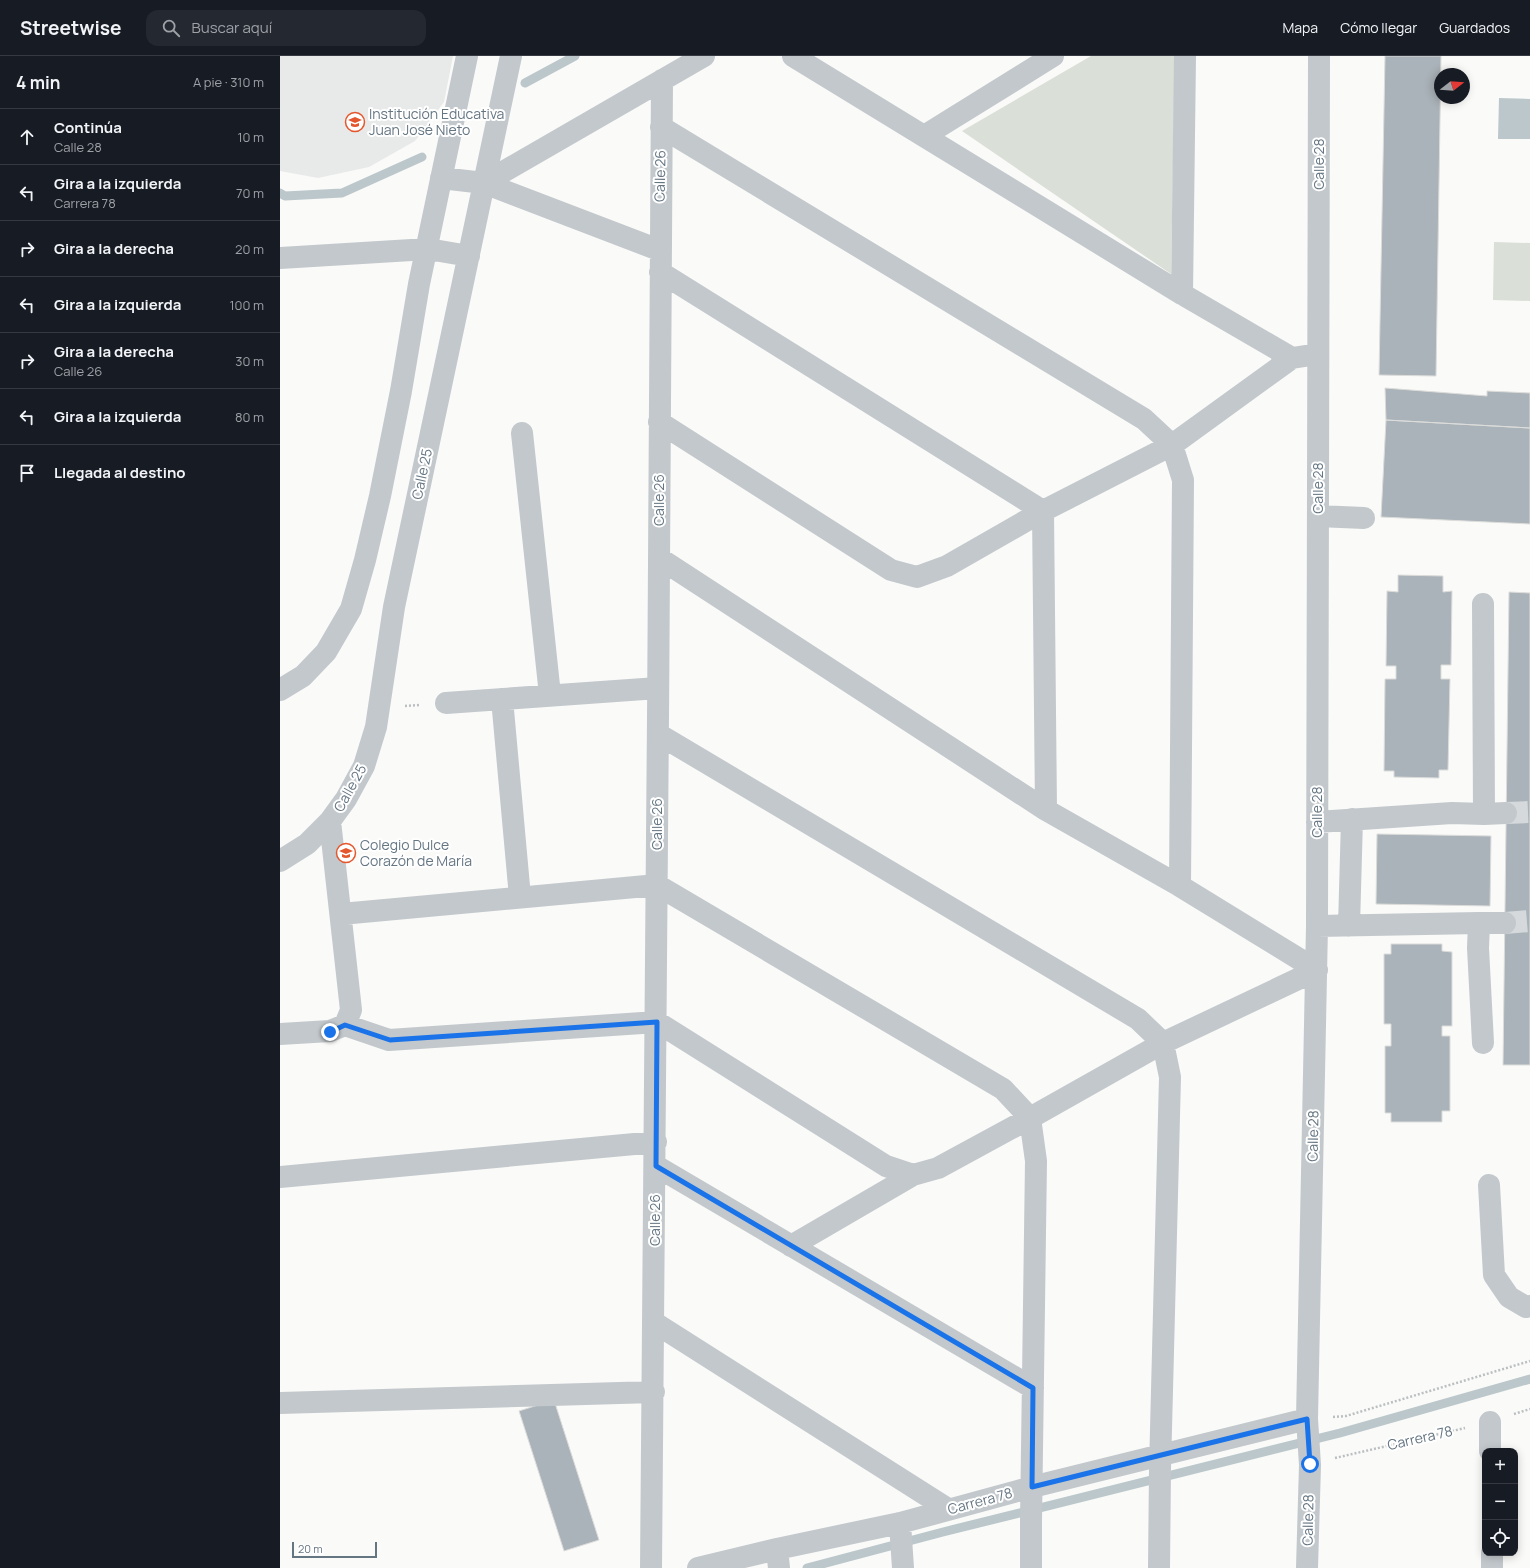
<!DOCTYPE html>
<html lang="es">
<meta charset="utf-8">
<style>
:root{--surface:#171b24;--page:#242831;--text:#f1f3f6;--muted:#9ea1a6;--line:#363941}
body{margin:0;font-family:Manrope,sans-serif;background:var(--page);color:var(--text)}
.controls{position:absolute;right:12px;bottom:12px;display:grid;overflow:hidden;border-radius:8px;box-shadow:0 2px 10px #0003}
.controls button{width:36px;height:36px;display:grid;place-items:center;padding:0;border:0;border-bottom:1px solid var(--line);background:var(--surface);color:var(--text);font:20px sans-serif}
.compass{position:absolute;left:1154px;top:12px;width:36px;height:36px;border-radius:50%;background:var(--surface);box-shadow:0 2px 10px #0003;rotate:73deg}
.scale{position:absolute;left:12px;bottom:10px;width:85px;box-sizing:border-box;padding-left:4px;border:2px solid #657683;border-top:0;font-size:11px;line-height:14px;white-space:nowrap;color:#657683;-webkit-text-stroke:3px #fff;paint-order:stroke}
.stop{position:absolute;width:12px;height:12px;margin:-9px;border:3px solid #1a73e8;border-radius:50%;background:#fff}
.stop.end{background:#1a73e8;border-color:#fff;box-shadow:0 1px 4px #0008}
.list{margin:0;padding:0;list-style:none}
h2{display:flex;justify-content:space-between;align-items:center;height:52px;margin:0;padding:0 16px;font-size:17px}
h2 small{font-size:13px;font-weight:400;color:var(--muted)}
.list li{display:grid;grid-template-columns:26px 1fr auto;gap:12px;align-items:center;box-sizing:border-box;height:56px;padding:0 16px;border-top:1px solid var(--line)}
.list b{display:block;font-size:15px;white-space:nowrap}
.list p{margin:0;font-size:13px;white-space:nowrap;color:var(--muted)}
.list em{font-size:13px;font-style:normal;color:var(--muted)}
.icon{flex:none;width:22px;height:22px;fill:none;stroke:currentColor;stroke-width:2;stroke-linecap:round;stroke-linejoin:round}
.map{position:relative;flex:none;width:1250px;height:1512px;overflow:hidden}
header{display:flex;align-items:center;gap:24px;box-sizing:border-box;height:56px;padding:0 20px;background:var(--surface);border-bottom:1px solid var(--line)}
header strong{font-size:19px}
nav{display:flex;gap:22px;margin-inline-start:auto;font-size:14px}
.search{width:280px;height:36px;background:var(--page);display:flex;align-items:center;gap:10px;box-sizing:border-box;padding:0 14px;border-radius:12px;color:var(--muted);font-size:15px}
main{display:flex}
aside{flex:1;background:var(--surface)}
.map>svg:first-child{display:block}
</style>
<header>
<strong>Streetwise</strong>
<div class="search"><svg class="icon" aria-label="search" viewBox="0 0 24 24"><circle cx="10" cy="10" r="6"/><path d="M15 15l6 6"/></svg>Buscar aquí</div>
<nav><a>Mapa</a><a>Cómo llegar</a><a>Guardados</a></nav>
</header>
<main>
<aside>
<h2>4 min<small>A pie · 310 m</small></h2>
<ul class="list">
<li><svg class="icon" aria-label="ahead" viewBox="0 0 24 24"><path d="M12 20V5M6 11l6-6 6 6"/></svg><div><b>Continúa</b><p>Calle 28</p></div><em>10 m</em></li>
<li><svg class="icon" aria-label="left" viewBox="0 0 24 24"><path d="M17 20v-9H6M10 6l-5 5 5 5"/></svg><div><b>Gira a la izquierda</b><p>Carrera 78</p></div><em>70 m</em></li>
<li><svg class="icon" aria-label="right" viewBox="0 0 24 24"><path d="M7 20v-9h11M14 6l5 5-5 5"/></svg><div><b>Gira a la derecha</b></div><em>20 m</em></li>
<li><svg class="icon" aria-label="left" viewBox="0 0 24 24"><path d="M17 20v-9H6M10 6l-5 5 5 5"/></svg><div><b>Gira a la izquierda</b></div><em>100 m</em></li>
<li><svg class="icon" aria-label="right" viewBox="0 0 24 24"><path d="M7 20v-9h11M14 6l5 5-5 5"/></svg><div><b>Gira a la derecha</b><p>Calle 26</p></div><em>30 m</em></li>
<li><svg class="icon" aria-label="left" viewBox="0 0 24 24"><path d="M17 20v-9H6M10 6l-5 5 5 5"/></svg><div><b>Gira a la izquierda</b></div><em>80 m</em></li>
<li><svg class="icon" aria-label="arrive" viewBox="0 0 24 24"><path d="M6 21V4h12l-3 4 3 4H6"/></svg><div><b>Llegada al destino</b></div></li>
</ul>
</aside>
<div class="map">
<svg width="1250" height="1512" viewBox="0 0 1250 1512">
<rect width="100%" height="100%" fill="#fafaf8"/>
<path fill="#e8e9e9" d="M 0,0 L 173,0 L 164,46 L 135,85 L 89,111 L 38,122 L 0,115 Z"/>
<path fill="#dadfd7" d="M 811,0 L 895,0 L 891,218 L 682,75 Z
M 1214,186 L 1250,187 L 1250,245 L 1213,244 Z"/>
<path fill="#bbc7cb" d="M 1219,42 L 1250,43 L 1250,83 L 1218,83 Z"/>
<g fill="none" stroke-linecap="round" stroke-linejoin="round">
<path stroke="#bbc7cb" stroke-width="9" d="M 245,27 L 295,0
M 0,137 L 5,140 L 62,137 L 142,101
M 527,1512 L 663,1476 L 1060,1377 L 1250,1323"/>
</g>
<path fill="#aab3b9" stroke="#dcdcda" d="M 1105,0 L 1161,0 L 1156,320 L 1099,319 Z
M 1105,332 L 1207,340 L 1207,335 L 1250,337 L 1250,372 L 1106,364 Z
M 1106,364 L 1250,372 L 1250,468 L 1101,461 Z
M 1118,519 L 1163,520 L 1163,536 L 1172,535 L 1171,609 L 1161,609 L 1161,623 L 1170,623 L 1168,714 L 1159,714 L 1159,722 L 1114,721 L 1114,715 L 1104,715 L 1105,623 L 1116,623 L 1116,610 L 1106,610 L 1107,535 L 1118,536 Z
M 1229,536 L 1250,537 L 1250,1009 L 1223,1009 Z
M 1097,778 L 1211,780 L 1210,850 L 1096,848 Z
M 1111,888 L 1162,888 L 1162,895 L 1172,896 L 1172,970 L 1162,970 L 1162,980 L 1170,980 L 1170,1055 L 1162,1055 L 1162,1066 L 1111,1066 L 1111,1057 L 1105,1057 L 1105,990 L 1111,990 L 1111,968 L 1104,968 L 1104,898 L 1111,898 Z
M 274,1344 L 319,1484 L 284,1495 L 239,1355 Z"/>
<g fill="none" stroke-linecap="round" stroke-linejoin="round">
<path stroke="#d5d9db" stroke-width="22" stroke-dasharray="22 11" stroke-linecap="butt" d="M 1226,757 L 1250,756
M 1225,867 L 1250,865"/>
<path stroke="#bbbfc2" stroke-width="2.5" stroke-dasharray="2 2" stroke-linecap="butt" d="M 125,650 L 140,649
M 1234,1358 L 1250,1353
M 1053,1361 L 1066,1360 L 1250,1305
M 1055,1402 L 1185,1372"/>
<path stroke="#c3c8cc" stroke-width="22" d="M 513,0 L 902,238 L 1012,302
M 381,71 L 864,363 L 892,389 L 903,424 L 900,830
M 644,80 L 773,0
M 161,122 L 204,127 L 379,194
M 204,127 L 424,0
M 0,202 L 148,193 L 189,200
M 380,216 L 763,455
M 902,238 L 905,0
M 379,366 L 611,514 L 637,521 L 667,510 L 763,455 L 892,389 L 1012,302 L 1038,298
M 242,377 L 270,639
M 763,455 L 766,754
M 1038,460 L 1084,462
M 379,502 L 766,754 L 900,830 L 1037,914
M 0,634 L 23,620 L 46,596 L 71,553 L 85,504 L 100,440 L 121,335 L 139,228 L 187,0
M 222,643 L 240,841
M 166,647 L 378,632
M 378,678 L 858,963 L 883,987 L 890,1021 L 880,1413 L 879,1512
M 1204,758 L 1226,757
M 50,765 L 71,954 L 65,969
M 1037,766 L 1172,757 L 1204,758 L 1203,548
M 0,805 L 27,788 L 50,765 L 66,743 L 84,710 L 96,671 L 114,551 L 231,0
M 61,858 L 377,829 L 723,1033 L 750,1062 L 756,1105 L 751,1466 L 751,1512
M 1199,867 L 1225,867
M 1037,870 L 1199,867 L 1198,892 L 1203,987
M 1069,870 L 1072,763
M 0,978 L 50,975 L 65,969 L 109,984 L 377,966 L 606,1110 L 633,1119
M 376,1110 L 753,1332
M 0,1121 L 376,1086
M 1209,1129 L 1214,1219 L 1229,1241 L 1246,1251 L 1250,1250
M 511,1190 L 633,1119 L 658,1112 L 750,1062 L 883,987 L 1037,914
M 375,1267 L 668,1453
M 0,1347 L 374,1336
M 1210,1366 L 1210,1395
M 620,1467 L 623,1512
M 497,1493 L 499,1512
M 1212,1497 L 1212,1512
M 371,1512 C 379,1016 377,520 382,24
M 418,1512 L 497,1493 L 620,1467 L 752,1431 L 1027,1363
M 1027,1512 L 1030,1409 L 1027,1363 L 1037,870 L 1039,0"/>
</g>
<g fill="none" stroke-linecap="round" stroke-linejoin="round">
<path stroke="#1a73e8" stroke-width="5" d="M 50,976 L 65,969 L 110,984 L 377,966 L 376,1110 L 753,1332 L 752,1431 L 1027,1363 L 1030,1408"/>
</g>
<defs>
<symbol id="school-ring" viewBox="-11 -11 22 22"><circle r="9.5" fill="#fff" stroke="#e4572e" stroke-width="1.5"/><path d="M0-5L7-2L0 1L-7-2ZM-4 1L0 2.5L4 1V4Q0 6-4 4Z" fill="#e4572e"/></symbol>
</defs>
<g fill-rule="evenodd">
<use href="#school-ring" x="64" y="55" width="22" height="22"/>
<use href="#school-ring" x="55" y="786" width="22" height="22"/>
</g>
<g text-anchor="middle" stroke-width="4" stroke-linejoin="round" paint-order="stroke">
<g font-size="14" fill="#657683" stroke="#fff" text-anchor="start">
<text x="89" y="63">Institución Educativa<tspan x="89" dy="16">Juan José Nieto</tspan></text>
<text x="80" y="794">Colegio Dulce<tspan x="80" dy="16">Corazón de María</tspan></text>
</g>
<g font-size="14" fill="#657683" stroke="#fff">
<text transform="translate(1039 108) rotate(-90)" y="5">Calle 28</text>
<text transform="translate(380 120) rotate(-89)" y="5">Calle 26</text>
<text transform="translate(142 418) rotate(-78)" y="5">Calle 25</text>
<text transform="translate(1038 432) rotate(-90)" y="5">Calle 28</text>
<text transform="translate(379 444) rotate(-90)" y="5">Calle 26</text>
<text transform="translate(70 732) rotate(-61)" y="5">Calle 25</text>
<text transform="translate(1037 756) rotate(-90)" y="5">Calle 28</text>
<text transform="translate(377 768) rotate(-90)" y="5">Calle 26</text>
<text transform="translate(1033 1080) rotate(-89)" y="5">Calle 28</text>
<text transform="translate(375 1164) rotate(-90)" y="5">Calle 26</text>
<text transform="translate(1140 1382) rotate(-13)" y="5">Carrera 78</text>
<text transform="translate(700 1445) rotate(-15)" y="5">Carrera 78</text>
<text transform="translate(1028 1464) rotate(-89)" y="5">Calle 28</text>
</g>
</g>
</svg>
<div class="controls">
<button>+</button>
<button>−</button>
<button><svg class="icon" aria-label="locate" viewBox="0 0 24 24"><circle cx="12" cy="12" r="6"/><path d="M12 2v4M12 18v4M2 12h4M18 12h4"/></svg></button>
</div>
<svg class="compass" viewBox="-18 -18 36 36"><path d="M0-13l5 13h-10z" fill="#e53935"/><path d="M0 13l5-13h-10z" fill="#9ea1a6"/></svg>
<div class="scale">20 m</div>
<div class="stop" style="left:1030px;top:1408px"></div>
<div class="stop end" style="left:50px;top:976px"></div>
</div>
</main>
